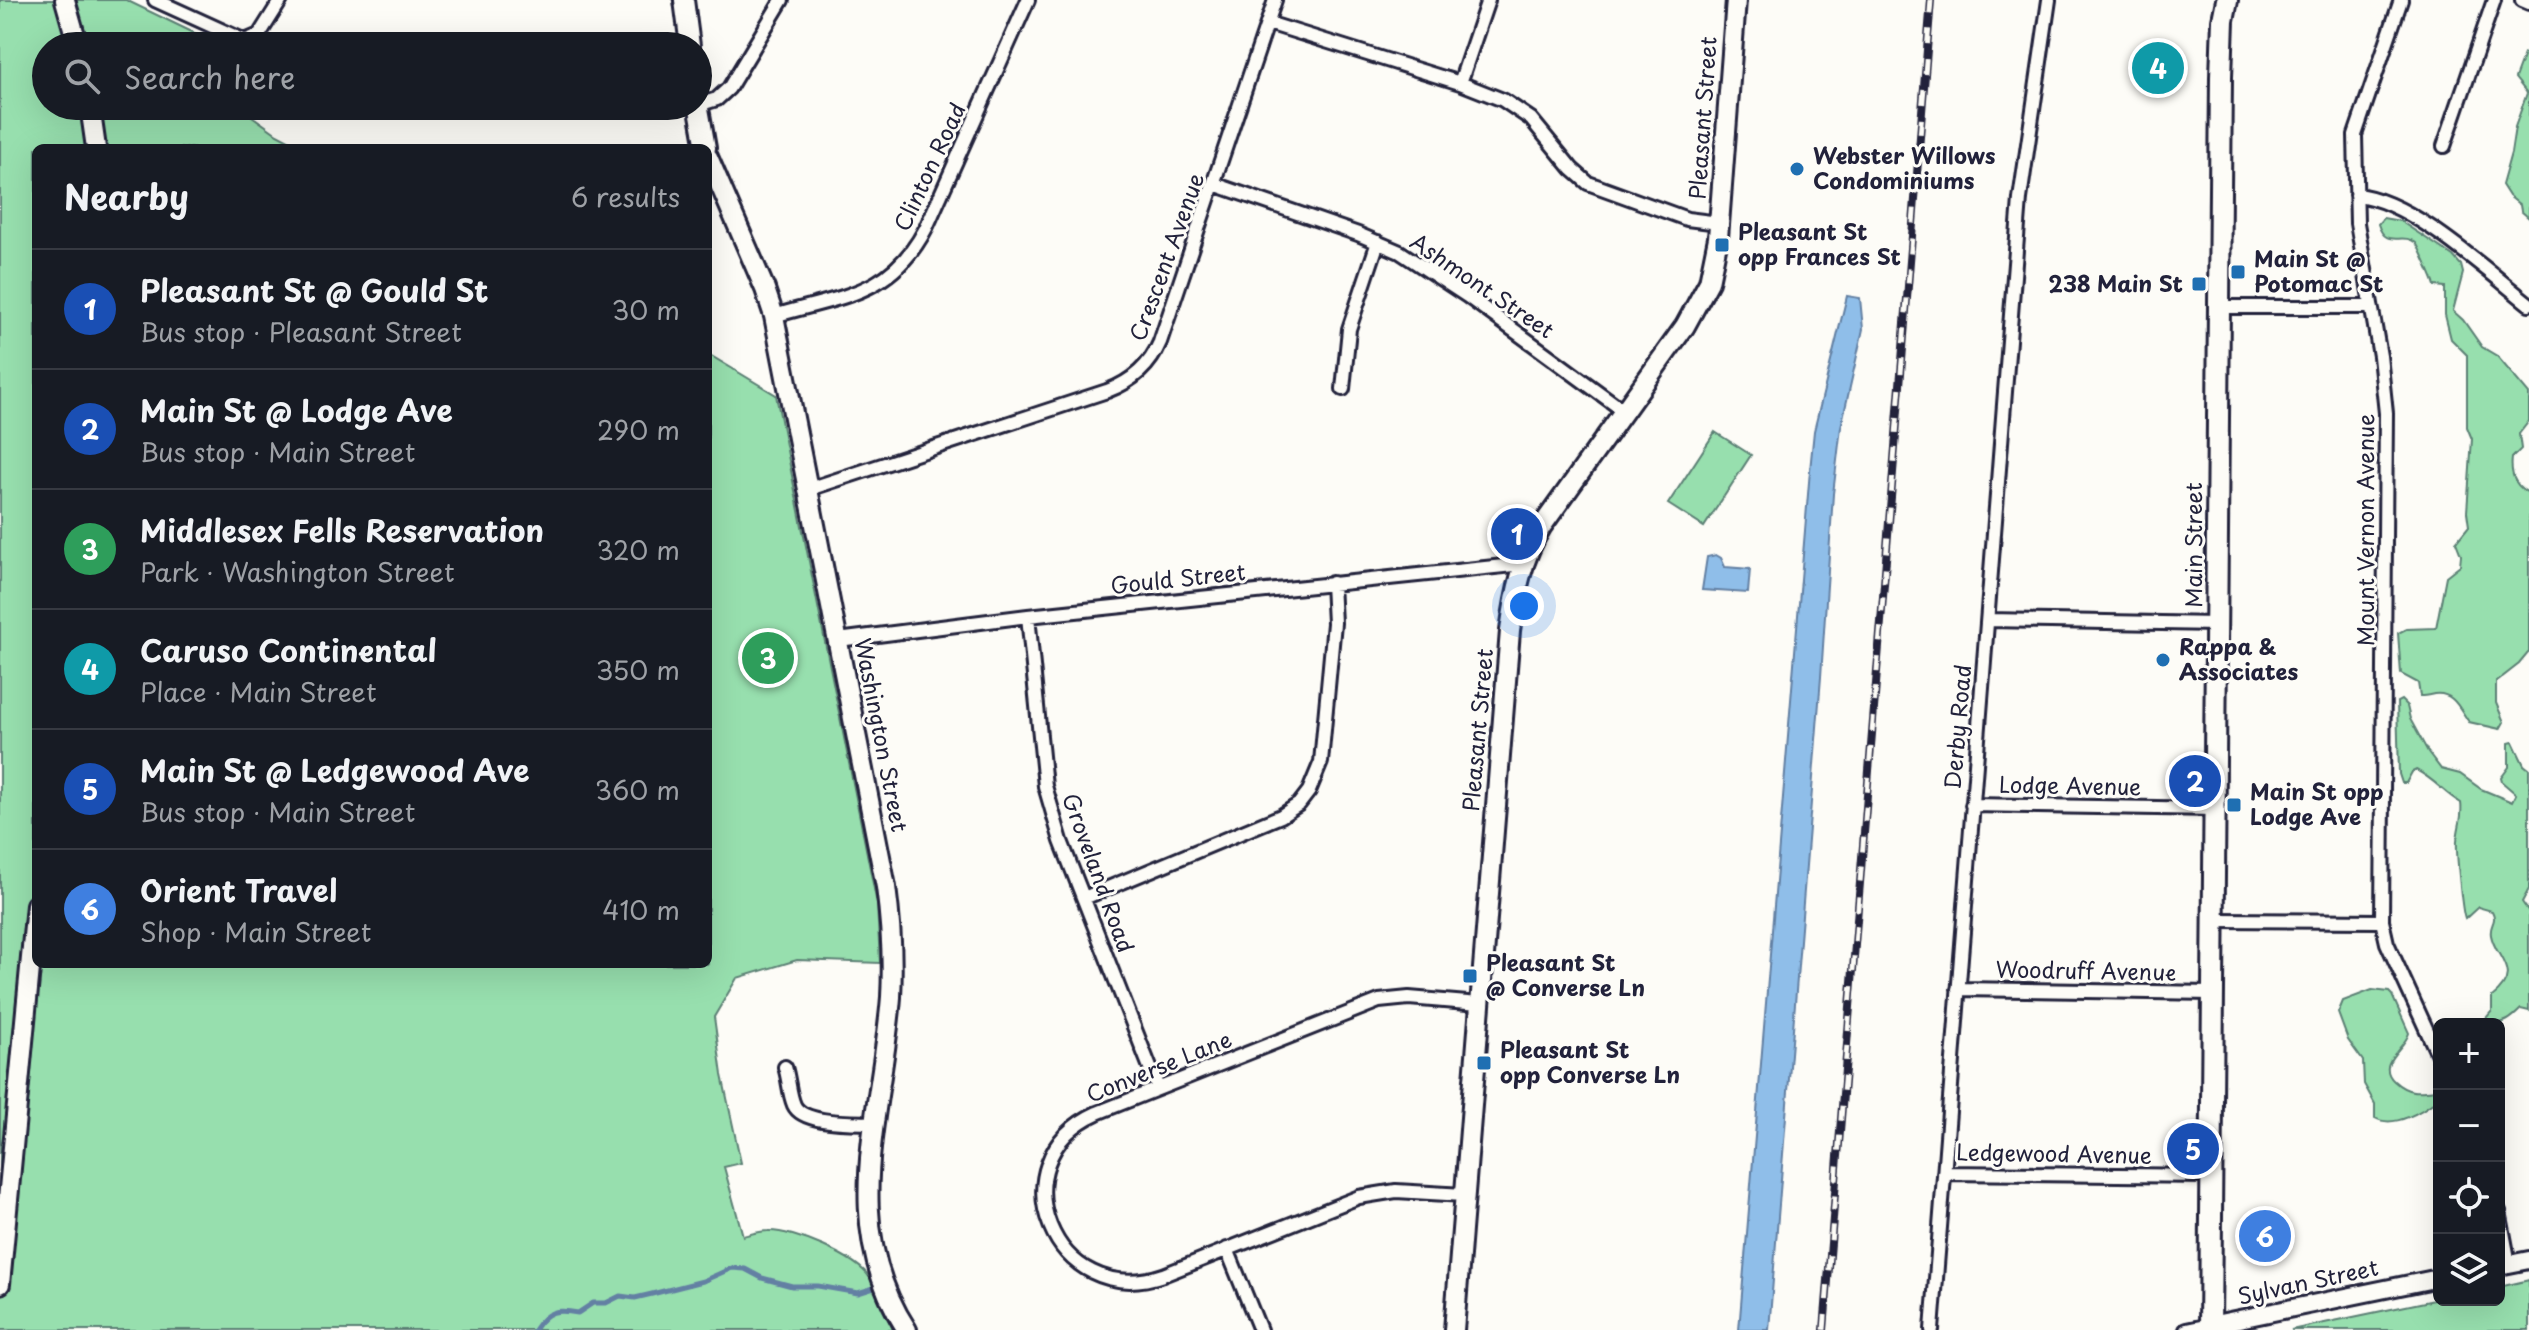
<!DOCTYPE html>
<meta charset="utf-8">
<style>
:root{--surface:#171b24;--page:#20242c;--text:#f1f3f6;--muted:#9ea1a6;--line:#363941;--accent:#7c3aed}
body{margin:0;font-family:"Playpen Sans",sans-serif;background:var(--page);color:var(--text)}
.controls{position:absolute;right:24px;bottom:24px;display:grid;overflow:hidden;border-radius:12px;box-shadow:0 8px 32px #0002}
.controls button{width:72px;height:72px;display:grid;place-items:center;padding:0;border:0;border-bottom:2px solid var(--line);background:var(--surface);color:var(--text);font:40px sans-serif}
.you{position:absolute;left:1524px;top:606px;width:28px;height:28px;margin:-20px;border:6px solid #fff;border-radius:50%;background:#1a73e8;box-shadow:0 0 0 12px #1a73e833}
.badge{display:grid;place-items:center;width:52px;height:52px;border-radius:50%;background:var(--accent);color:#fff;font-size:26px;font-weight:700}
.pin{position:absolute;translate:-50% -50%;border:4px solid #fff;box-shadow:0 2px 8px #0006}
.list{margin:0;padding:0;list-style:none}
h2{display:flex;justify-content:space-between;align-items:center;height:104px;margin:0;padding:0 32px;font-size:34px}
h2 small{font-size:26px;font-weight:400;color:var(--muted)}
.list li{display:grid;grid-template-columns:52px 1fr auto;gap:24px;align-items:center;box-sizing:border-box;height:120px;padding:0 32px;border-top:2px solid var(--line)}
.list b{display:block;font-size:30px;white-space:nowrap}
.list p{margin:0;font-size:26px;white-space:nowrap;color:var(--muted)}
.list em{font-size:26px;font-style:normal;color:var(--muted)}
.icon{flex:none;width:44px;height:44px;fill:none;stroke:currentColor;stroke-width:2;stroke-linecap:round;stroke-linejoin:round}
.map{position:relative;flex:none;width:2529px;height:1330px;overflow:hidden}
.search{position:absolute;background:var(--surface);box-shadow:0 8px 32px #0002;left:32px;top:32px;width:680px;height:88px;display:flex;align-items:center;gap:20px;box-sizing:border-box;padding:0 28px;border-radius:44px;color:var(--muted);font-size:30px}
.panel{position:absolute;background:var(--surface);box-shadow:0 8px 32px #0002;left:32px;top:144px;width:680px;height:824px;border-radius:12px}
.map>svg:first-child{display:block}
</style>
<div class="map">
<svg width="2529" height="1330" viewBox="0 0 2529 1330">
<rect width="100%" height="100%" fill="#fdfcf7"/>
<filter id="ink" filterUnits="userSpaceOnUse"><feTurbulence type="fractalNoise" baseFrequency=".0125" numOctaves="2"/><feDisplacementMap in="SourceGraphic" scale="16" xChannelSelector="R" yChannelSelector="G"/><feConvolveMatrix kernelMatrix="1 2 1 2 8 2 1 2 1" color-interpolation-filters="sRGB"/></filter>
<g filter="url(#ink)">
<path fill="#97dfae" stroke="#5c8074" stroke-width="2" d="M 0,0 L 126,0 L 221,46 L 46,46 L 46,106 L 238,106 L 277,134 L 304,148 L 36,148 L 36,964 L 708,964 L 708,354 L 776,395 L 877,904 L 880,963 L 797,960 L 737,978 L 714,1017 L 722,1075 L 741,1163 L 724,1167 L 743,1236 C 751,1234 760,1231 768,1231 C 793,1230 857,1257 870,1278 C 879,1293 885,1313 893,1330 L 0,1330 Z
M 2529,52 L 2529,218 L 2521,211 L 2520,205 L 2509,196 L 2502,185 L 2511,153 L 2515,127 L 2527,93 L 2515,78 L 2524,54 Z
M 2383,218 L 2400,221 L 2453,256 L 2461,265 L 2463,273 L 2453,311 L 2463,320 L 2482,347 L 2497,356 L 2529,394 L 2529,421 L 2519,434 L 2521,449 L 2512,458 C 2510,474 2514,486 2529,493 L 2529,652 L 2519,664 L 2496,682 L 2496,703 L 2504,722 L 2500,729 L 2469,722 C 2460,710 2454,691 2434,694 C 2429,695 2425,696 2420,696 L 2418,683 L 2401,674 L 2398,633 L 2406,629 L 2436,628 L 2446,576 L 2460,565 L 2461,555 L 2456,542 L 2469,526 L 2467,512 L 2472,439 L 2467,427 L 2467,355 L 2451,339 L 2445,315 L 2445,287 L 2435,286 C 2434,281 2418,245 2416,243 C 2402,231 2386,250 2378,224 Z
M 1715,432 L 1751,455 L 1704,527 L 1668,504 Z
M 2401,700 L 2407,706 L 2410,719 L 2428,752 L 2441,769 L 2460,774 L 2481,789 L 2512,802 L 2516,794 L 2502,782 L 2501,778 L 2509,767 L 2509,743 L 2513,742 L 2524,765 L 2529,769 L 2529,889 L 2522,902 L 2529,912 L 2529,1011 L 2521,1009 C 2511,1019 2505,1024 2490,1024 L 2486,1018 L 2492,1011 L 2492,997 C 2524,971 2495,959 2491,935 C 2489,924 2498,922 2492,911 L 2478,907 L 2465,919 C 2462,913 2456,851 2457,841 C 2458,827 2463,817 2461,803 C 2444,793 2434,779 2416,770 L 2412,772 L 2406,783 L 2402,783 L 2399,774 L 2397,702 Z
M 2372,990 L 2389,992 L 2392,995 L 2409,1033 C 2405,1049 2375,1063 2394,1081 C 2408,1094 2419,1092 2436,1090 L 2438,1099 C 2423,1111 2394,1129 2375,1118 L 2375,1104 L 2364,1084 L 2363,1061 L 2348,1040 L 2338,1013 L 2343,1001 Z
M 2529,1280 L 2529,1330 L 2291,1330 L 2439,1299 L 2499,1300 L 2499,1287 Z"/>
<path fill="#8fbee9" stroke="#6380a3" stroke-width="2" d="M 1847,296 L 1860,298 L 1863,329 L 1841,427 L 1833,494 L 1821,677 L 1769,1330 L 1739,1330 L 1810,470 L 1814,431 Z
M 1716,555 L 1721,558 L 1725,567 L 1750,569 L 1748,593 L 1702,590 L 1707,557 Z"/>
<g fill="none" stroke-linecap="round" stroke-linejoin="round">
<path stroke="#6380a3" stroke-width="5" d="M 534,1330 C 547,1310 557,1309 578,1313 L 593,1303 L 606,1303 L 620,1296 L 635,1298 L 652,1294 L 703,1281 L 732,1268 L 745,1269 L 762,1278 L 792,1286 L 818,1286 L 858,1293 L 874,1288"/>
<defs>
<path id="minor" d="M 155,0 L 245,41 L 259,35 L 281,0
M 2401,0 L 2355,135 L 2357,223 L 2380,356 L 2386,413 L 2382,921 L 2387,943 L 2439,1057
M 2522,0 L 2529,3
M 1268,23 L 1460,83 L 1503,100 L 1531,119 L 1572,169 L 1588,183 L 1687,219 L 1719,223
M 1460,83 L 1488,0
M 698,105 L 717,99 L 729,88 L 782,0
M 2444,146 L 2494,0
M 1214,184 L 1358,234 L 1400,252 L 1467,296 L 1624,411
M 2356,195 C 2411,200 2485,269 2529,304
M 2221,307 L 2371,307
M 774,316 C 840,296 891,296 926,228 L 1028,0
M 1343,389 L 1349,329 L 1378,242
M 809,489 L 1107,391 C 1131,382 1150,366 1160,342 L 1275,0
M 1028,616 L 1045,786 L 1061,841 L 1158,1088
M 1988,620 L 2217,624
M 838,640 L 1028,616 L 1523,564
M 1972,805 L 2216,809
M 1084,898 L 1281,816 L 1299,804 L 1309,791 L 1321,762 L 1334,623 L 1332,583
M 2214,920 L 2382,921
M 1958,989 L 2213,993
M 785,1067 C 789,1079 789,1094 794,1105 C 803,1125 855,1122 875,1123
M 1944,1173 L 2212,1176
M 1464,1195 L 1396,1191 L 1359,1197 L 1163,1275 C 1054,1312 993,1160 1097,1113 L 1379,1001 L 1409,998 L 1479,1004
M 2499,1211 L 2509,1264
M 1227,1249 L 1260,1330
M 1932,1330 L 2020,199 L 2049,0
M 2186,1330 L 2210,1325"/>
<path id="tertiary" d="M 2499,1266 L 2529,1260
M 2210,1325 L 2439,1278"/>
<path id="secondary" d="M 65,0 L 78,46
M 684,0 L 690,46
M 698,103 L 706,148
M 90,106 L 96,148
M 708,157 L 765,289 L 774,316 L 886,887 C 891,924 893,960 891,997 C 882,1114 837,1223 907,1330
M 0,1284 L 36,905
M 1454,1330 L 1510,631 C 1515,594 1522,558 1542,526 L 1685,326 L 1709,282 L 1718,238 L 1736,0"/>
<path id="primary" d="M 2210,1330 L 2221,77 L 2223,20 L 2227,0"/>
</defs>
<use href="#minor" stroke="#22223b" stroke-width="18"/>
<use href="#tertiary" stroke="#22223b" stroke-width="22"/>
<use href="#secondary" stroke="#22223b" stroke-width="24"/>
<use href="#primary" stroke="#22223b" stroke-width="26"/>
<use href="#minor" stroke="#fdfcf7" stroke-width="12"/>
<use href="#tertiary" stroke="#fdfcf7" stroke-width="16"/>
<use href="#secondary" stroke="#fdfcf7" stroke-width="18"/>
<use href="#primary" stroke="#fdfcf7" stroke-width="20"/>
<defs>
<path id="rail" d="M 1824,1330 L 1931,0"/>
</defs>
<use href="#rail" stroke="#22223b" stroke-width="8"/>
<use href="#rail" stroke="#fdfcf7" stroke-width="5" stroke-dasharray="15" stroke-linecap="butt"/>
</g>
</g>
<g fill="#1f6fb2" stroke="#fdfcf7" stroke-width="3">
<circle cx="1797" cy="169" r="8"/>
<rect x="1714" y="237" width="16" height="16" rx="4"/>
<rect x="2230" y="264" width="16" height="16" rx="4"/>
<rect x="2191" y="276" width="16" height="16" rx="4"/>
<circle cx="2163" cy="660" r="8"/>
<rect x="2226" y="797" width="16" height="16" rx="4"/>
<rect x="1462" y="968" width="16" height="16" rx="4"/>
<rect x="1476" y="1055" width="16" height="16" rx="4"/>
</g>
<g text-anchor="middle" stroke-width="6" stroke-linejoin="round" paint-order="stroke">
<g font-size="22" fill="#22223b" stroke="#fdfcf7">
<text transform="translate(1703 118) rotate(-86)" y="8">Pleasant Street</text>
<text transform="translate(930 167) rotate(-65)" y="8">Clinton Road</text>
<text transform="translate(1167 257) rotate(-70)" y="8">Crescent Avenue</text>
<text transform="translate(1482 286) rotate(34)" y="8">Ashmont Street</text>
<text transform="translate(2366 530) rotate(-90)" y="8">Mount Vernon Avenue</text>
<text transform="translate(2194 545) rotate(-90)" y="8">Main Street</text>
<text transform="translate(1178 579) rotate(-6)" y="8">Gould Street</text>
<text transform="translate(1958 727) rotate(-85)" y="8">Derby Road</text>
<text transform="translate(1478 730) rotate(-85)" y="8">Pleasant Street</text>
<text transform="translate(881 735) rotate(79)" y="8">Washington Street</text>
<text transform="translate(2070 786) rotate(1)" y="8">Lodge Avenue</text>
<text transform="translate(1098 873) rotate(70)" y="8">Groveland Road</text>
<text transform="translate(2086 971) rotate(1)" y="8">Woodruff Avenue</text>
<text transform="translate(1159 1067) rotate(-22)" y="8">Converse Lane</text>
<text transform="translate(2054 1154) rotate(1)" y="8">Ledgewood Avenue</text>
<text transform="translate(2308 1282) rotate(-12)" y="8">Sylvan Street</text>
</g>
<g font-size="22" font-weight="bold" fill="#22223b" stroke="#fdfcf7" text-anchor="start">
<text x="1813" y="164">Webster Willows<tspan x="1813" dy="25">Condominiums</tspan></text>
<text x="1738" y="240">Pleasant St<tspan x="1738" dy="25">opp Frances St</tspan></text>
<text x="2254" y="267">Main St @<tspan x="2254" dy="25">Potomac St</tspan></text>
<text x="2183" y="292" text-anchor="end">238 Main St</text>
<text x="2179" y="655">Rappa &amp;<tspan x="2179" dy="25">Associates</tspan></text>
<text x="2250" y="800">Main St opp<tspan x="2250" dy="25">Lodge Ave</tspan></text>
<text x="1486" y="971">Pleasant St<tspan x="1486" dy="25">@ Converse Ln</tspan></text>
<text x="1500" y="1058">Pleasant St<tspan x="1500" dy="25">opp Converse Ln</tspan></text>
</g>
</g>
</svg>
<div class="controls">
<button>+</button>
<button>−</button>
<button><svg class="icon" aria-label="locate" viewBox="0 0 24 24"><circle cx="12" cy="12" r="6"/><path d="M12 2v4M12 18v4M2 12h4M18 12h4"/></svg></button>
<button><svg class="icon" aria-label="layers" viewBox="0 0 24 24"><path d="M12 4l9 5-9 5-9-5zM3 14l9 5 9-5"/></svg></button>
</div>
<div class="you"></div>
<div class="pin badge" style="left:1517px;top:534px;background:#1a4fb4">1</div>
<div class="pin badge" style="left:2195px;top:781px;background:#1a4fb4">2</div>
<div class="pin badge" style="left:768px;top:658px;background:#2e9e5b">3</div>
<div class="pin badge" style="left:2158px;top:68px;background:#0f9aa8">4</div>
<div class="pin badge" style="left:2193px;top:1149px;background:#1a4fb4">5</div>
<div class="pin badge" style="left:2265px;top:1236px;background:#3f7fe0">6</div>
<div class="search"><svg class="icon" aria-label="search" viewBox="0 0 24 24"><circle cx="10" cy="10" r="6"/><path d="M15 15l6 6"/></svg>Search here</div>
<section class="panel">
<h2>Nearby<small>6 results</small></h2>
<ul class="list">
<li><span class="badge" style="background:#1a4fb4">1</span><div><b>Pleasant St @ Gould St</b><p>Bus stop · Pleasant Street</p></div><em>30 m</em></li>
<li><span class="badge" style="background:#1a4fb4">2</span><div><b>Main St @ Lodge Ave</b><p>Bus stop · Main Street</p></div><em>290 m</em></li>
<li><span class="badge" style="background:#2e9e5b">3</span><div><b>Middlesex Fells Reservation</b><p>Park · Washington Street</p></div><em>320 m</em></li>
<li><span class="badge" style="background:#0f9aa8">4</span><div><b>Caruso Continental</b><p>Place · Main Street</p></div><em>350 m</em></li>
<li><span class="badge" style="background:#1a4fb4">5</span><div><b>Main St @ Ledgewood Ave</b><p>Bus stop · Main Street</p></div><em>360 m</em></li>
<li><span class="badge" style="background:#3f7fe0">6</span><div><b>Orient Travel</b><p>Shop · Main Street</p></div><em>410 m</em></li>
</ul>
</section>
</div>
